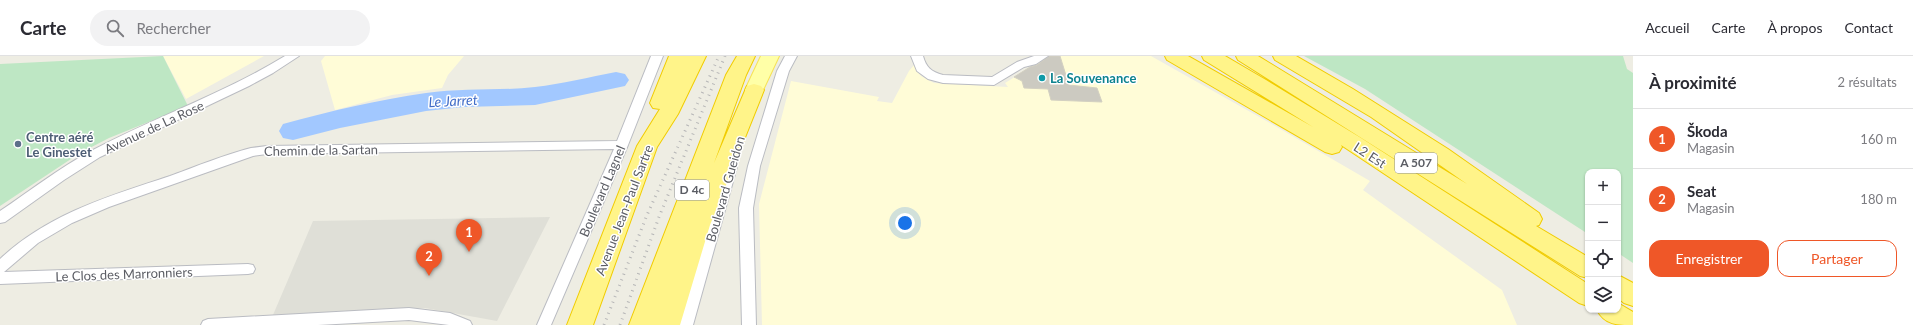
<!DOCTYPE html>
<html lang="fr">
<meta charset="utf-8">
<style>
:root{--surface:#fff;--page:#f2f2f3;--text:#2b2b33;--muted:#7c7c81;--line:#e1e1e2;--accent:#ef5728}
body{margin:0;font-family:Lato,sans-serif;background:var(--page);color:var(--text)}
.controls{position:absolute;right:12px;bottom:12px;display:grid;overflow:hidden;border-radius:8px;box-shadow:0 1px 3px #0004}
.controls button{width:36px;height:36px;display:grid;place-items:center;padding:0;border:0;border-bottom:1px solid var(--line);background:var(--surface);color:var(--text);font:20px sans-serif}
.you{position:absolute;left:905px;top:167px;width:14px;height:14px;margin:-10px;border:3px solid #fff;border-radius:50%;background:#1a73e8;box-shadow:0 0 0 6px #1a73e833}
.badge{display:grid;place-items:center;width:26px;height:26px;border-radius:50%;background:var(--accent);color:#fff;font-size:13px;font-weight:700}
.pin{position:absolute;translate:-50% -33px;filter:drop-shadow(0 1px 2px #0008)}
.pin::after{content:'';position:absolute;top:21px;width:14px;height:12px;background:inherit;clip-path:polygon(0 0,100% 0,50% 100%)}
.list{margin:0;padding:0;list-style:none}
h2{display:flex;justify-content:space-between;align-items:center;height:52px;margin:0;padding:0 16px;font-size:17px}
h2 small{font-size:13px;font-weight:400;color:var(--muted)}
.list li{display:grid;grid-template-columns:26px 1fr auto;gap:12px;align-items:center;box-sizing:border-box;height:60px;padding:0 16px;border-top:1px solid var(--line)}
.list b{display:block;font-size:15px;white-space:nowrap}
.list p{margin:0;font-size:13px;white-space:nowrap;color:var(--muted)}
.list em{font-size:13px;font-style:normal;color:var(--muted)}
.actions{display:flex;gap:8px;padding:12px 16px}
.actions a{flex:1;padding:9px 0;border:1px solid var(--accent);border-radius:12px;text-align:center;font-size:14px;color:var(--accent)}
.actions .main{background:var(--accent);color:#fff}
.icon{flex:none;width:22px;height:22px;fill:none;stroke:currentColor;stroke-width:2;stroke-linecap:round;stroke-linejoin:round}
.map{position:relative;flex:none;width:1633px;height:269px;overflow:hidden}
header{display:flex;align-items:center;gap:24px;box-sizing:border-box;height:56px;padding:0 20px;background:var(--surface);border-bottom:1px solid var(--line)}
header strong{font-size:19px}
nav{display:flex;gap:22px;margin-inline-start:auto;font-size:14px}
.search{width:280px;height:36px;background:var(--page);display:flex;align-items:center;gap:10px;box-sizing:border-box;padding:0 14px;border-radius:22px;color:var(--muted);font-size:15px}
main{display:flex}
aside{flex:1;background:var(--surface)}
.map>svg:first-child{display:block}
</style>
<header>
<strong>Carte</strong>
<div class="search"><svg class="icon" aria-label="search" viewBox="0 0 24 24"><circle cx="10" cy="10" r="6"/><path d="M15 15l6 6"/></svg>Rechercher</div>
<nav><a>Accueil</a><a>Carte</a><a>À propos</a><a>Contact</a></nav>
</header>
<main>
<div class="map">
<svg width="1633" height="269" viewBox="0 0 1633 269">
<rect width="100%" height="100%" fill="#eeede3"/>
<path fill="#fffcd7" d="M 163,0 L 264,0 L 186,43 Z
M 325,0 L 464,0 L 448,19 L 442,32 L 392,39 L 335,54 L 321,5 Z
M 1049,0 L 1151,0 L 1270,67 L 1370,125 L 1363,134 L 1502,234 L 1517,269 L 762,269 L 759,148 L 791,25 L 879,41 L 877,45 L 892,47 L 909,15 L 914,9 L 917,15 L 921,20 L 934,27 L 1008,31 L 1005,27 Z"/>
<path fill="#dfdfd7" d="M 550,161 L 497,265 L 425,252 L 273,259 L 313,165 Z"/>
<path fill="#bee7c4" d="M 163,0 L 188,50 L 109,82 L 80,97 L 0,150 L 0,8 Z
M 1304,0 L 1623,0 L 1627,13 L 1633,17 L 1633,207 L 1618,197 L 1618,116 L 1588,116 L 1588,178 L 1365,33 Z"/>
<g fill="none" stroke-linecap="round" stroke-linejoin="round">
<path fill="#a2c8ff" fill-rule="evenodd" d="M 616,16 L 625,18 L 629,24 L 625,30 L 535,49 L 464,51 L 426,55 L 340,72 L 293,84 L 283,82 L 279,75 L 283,68 C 330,55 378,44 426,37 C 462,32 499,35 535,31 C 562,28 589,21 616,16 Z"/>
</g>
<path fill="#cccac1" stroke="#d3d0c1" d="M 1049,0 L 1060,0 L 1069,29 L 1097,32 L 1102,46 L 1051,44 L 1048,33 L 1024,32 L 1022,25 L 1014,21 L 1030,11 L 1037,9 Z"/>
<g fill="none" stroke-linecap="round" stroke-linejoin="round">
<defs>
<path id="street" d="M 285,0 L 299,0 L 273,17 L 249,30 L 100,101 L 64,124 L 5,166 L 0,167 L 0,155 C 30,135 59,112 91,95 C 155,61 223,38 285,0 Z
M 651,0 L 663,0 L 628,89 L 551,269 L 537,269 L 614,93 L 267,98 L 253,100 L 109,151 L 72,167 L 38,187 L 4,216 L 248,208 L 253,209 L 255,213 L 253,217 L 248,218 L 0,228 L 0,203 C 48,158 109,140 170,120 C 197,110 224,99 251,92 L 267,90 L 617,85 Z
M 785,0 L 797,0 L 789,15 L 760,110 L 753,152 L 756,269 L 742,269 L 739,152 L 748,110 L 777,15 Z
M 911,0 L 923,0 C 926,11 931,16 943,19 L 992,21 L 1017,6 L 1034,0 L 1048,0 L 1036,8 L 1024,11 L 994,29 L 943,27 L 928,23 L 917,15 Z
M 731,107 L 735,108 L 737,111 L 693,269 L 679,269 L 725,111 L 727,108 Z
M 409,252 L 450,257 L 470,265 L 472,269 L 449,269 L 409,264 L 318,269 L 201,269 L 203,265 L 208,263 Z"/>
<path id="primary" d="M 761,0 L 779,0 L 763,34 L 761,38 L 754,40 L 747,38 L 745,34 Z"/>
<path id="highway" d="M 669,0 L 706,0 L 678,58 L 657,91 L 593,269 L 567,269 L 637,90 L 660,53 L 653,52 L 650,47 Z
M 737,0 L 755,0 L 746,19 L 714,107 L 747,30 L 754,28 L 761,30 L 764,34 L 710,169 L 680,269 L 629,269 L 726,19 Z
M 1165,0 L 1188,0 L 1313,71 L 1204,4 L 1202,0 L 1225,0 L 1266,24 L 1361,82 L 1588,228 L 1588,250 L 1579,247 L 1341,89 L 1342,91 L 1339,96 L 1332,98 L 1325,96 L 1167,4 Z
M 1236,0 L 1258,0 L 1467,128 L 1371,61 L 1275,4 L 1273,0 L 1296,0 L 1353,33 L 1448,93 L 1539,157 L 1542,163 L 1539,169 L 1536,170 L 1588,201 L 1588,222 L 1580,220 L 1238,4 Z
M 1618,219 L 1633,227 L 1633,250 L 1624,247 L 1618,242 Z
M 1618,247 L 1633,256 L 1633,269 C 1617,269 1605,269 1597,254 L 1618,254 Z"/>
</defs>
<use href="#street" stroke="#babcc2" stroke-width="2"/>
<use href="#primary" stroke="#f6e254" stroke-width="2"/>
<use href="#highway" stroke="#f1cc00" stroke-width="2"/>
<use href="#street" fill="#fff" fill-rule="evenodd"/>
<use href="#primary" fill="#ffffa7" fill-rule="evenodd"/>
<use href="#highway" fill="#fff489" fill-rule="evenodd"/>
<path stroke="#b6b6b7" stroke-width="3" stroke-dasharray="1 5" stroke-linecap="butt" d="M 604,269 L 647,159 L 719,0
M 620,269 L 659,161 L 725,0"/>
</g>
<circle fill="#0f9aa8" stroke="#fff" stroke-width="1.5" cx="1042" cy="22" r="4"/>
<circle fill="#5c6f8a" stroke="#fff" stroke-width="1.5" cx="18" cy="88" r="4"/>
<g text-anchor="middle" stroke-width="3" stroke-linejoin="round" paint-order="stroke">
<g fill="#fff" stroke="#8c8e92" stroke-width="1">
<rect x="1395" y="97" width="42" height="20" rx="3"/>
<rect x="675" y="124" width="34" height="20" rx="3"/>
</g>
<g font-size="12" font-weight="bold" fill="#5b5d64">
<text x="1416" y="111">A 507</text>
<text x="692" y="138">D 4c</text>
</g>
<g font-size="13" font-weight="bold" fill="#0d838f" stroke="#fff" text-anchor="start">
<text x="1050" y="27">La Souvenance</text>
</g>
<g font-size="13" fill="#5b5d64" stroke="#fff">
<text transform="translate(154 71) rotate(-25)" y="5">Avenue de La Rose</text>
<text transform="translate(321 94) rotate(-1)" y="5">Chemin de la Sartan</text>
<text transform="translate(1370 99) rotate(33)" y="5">L2 Est</text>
<text transform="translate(725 133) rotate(-74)" y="5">Boulevard Gueidon</text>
<text transform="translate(602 135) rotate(-67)" y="5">Boulevard Lagnel</text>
<text transform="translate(624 154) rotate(-69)" y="5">Avenue Jean-Paul Sartre</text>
<text transform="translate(124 218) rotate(-2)" y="5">Le Clos des Marronniers</text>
</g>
<g font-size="13" font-weight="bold" fill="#4e5e75" stroke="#fff" text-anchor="start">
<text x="26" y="86">Centre aéré<tspan x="26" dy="15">Le Ginestet</tspan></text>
</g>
<g font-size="14" font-style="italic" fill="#406cc7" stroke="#fff">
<text transform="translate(453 45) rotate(-3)" y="5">Le Jarret</text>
</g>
</g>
</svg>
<div class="controls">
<button>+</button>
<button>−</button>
<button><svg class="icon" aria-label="locate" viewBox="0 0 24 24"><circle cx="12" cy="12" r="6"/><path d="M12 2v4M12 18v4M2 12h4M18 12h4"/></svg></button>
<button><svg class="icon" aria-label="layers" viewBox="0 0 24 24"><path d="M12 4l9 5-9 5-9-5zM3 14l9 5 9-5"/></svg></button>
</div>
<div class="you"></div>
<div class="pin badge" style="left:469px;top:196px">1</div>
<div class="pin badge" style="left:429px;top:220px">2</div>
</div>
<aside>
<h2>À proximité<small>2 résultats</small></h2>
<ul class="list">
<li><span class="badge">1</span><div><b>Škoda</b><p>Magasin</p></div><em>160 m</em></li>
<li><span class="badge">2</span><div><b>Seat</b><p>Magasin</p></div><em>180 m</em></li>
</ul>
<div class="actions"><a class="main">Enregistrer</a><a>Partager</a></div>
</aside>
</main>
